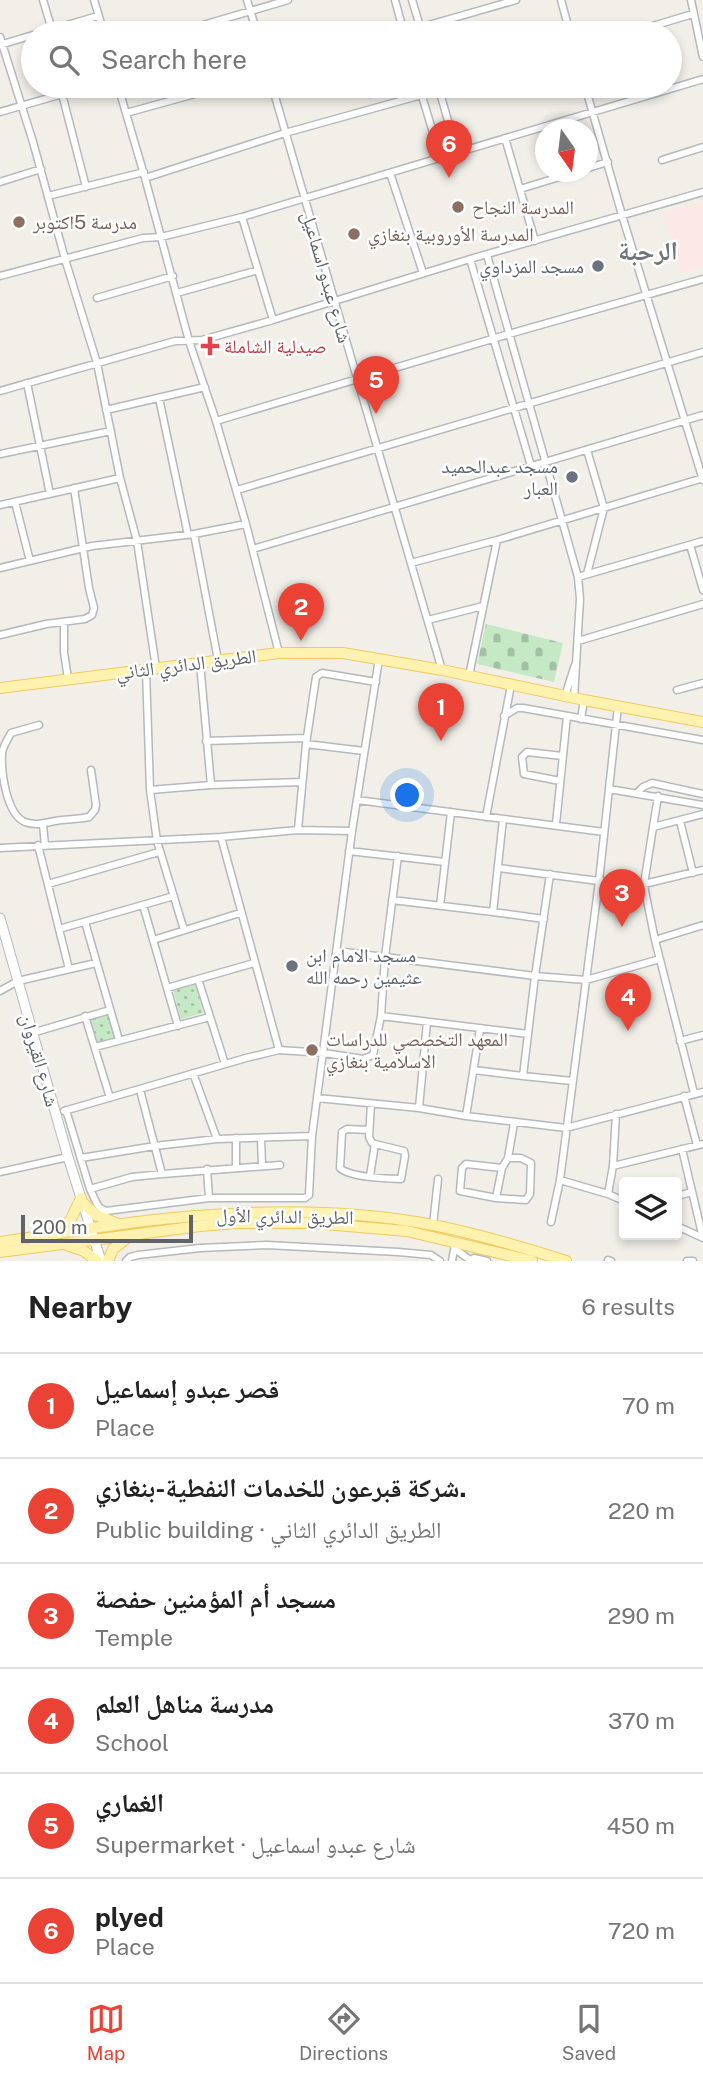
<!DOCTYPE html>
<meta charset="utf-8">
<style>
:root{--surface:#fff;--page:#f2f2f2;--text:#222;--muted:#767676;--line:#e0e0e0;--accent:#ea4335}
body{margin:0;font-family:"Public Sans","Noto Naskh Arabic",sans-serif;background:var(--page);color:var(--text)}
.controls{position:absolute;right:21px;bottom:21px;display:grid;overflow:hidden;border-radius:7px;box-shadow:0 4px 10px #0003}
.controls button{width:63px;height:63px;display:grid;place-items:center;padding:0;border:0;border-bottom:2px solid var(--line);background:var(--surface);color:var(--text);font:35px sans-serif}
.compass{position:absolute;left:535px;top:119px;width:63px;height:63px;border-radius:50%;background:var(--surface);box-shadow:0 4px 10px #0003;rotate:166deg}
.scale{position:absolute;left:21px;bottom:18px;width:172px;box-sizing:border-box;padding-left:7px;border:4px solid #5f6368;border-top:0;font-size:19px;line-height:24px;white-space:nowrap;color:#5f6368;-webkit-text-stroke:5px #fff;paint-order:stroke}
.you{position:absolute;left:408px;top:796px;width:24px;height:24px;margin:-18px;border:5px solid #fff;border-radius:50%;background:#1a73e8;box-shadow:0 0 0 10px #1a73e833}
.badge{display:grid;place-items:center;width:46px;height:46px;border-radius:50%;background:var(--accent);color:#fff;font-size:23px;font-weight:700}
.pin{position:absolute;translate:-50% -58px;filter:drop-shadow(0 2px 4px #0008)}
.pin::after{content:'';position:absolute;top:37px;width:24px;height:21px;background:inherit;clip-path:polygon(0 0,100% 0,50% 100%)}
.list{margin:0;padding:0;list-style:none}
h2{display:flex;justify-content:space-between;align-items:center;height:91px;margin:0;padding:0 28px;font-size:30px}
h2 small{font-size:23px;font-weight:400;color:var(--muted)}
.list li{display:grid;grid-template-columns:46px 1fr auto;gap:21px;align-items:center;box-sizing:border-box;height:105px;padding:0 28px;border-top:2px solid var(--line)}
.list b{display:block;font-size:26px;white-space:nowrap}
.list p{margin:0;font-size:23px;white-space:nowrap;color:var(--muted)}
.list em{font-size:23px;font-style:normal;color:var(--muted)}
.icon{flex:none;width:38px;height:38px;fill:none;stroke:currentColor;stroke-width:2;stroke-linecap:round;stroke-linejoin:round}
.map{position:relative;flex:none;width:703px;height:1261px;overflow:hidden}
.search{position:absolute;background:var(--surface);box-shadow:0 4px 10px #0003;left:21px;right:21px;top:21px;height:77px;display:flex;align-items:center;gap:18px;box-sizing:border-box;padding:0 24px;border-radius:38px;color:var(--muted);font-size:26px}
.sheet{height:721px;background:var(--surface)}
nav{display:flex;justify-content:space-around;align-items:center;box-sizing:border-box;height:98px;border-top:2px solid var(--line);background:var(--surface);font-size:19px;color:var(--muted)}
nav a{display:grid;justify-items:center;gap:4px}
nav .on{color:var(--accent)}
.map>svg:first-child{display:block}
</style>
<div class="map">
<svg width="703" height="1261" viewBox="0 0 703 1261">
<defs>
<pattern id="cemetery-stones" width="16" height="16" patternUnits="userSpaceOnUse" patternTransform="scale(1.75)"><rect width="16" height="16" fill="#c5e8c5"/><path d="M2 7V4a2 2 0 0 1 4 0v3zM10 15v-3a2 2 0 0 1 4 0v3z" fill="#a3c0a4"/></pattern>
<pattern id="park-dots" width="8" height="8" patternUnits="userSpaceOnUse" patternTransform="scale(1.75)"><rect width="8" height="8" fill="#c5e8c5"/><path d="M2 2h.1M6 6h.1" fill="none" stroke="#a3c0a4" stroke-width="1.8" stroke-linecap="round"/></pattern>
</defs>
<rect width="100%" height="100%" fill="#f1efe8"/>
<path fill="#fce8e6" d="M 703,202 L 703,267 L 681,273 L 663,212 Z"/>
<path fill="url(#cemetery-stones)" d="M 486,624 L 563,643 L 554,682 L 477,664 Z"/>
<path fill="url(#park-dots)" d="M 196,984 L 203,1013 L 181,1019 L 173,990 Z
M 108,1014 L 115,1039 L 98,1044 L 90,1019 Z"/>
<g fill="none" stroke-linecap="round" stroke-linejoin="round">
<defs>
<path id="street" d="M 43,0 L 52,30
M 94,0 L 104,33
M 247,0 L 257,33
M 395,0 L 404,33
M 412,0 L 422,33
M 561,0 L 570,33
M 691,0 L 703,57
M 40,33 L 98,16
M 176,33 L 288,0
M 401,33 L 516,0
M 629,33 L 693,14
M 0,37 L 33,142 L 65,259 L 97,363 L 120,478 L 137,541 L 156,668
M 0,45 L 33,35
M 118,86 L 145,178 L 189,341 L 216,421 L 246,524 L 279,653
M 272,86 L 442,670
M 419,86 L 440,156
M 438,86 L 457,152
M 585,86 L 622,215 L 703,480
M 62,94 L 86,187
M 0,112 L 90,86
M 126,113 L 224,86
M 505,138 L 535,241
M 662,160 L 703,147
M 588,168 L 608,162
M 390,173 L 423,273
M 145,178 L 285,133 L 454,86
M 0,182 L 41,169
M 520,189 L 576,172
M 48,196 L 144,172
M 242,217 L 273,320
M 487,255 L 578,577 L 580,599 L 574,698
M 470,259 L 531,466
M 0,276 L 143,238 L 161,237 L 242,217 L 703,79
M 177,293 L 258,270
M 97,298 L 173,276
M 27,383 L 50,494
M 0,391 L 175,341 L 202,340 L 273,320 L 470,259 L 703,192
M 159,398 L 188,535
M 106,410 L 205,387
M 216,421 L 509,334 L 703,279
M 0,454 L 111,431
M 237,490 L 703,352
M 15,502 L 30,561
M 0,505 L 120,478
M 194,534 L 218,660
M 690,545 L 703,590
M 253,549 L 703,415
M 411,563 L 497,540 L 703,478
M 0,568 L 92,546 L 194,534 L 246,524
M 587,574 L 604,508 L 587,450
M 578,577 L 703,541
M 428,620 L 483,606
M 64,623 L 64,652 L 68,679
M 0,635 L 46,624 L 85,619 L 92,615 L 94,608 L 89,588 L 74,488
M 578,641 L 703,604
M 200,663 L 211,785
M 146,670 L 150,790 L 157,841 L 184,930
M 469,676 L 497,540
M 677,690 L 703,683
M 565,696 L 575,665
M 504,716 L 517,708 L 523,708 L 703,740
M 581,719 L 584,700
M 39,725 L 11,733 C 8,739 3,746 2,753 C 1,771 6,814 25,822 C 38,827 49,821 62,820 C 71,819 80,819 89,817 L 95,810 L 96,805 L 91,770
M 206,741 L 307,738
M 306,744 L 364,751
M 560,781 L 524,774 L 522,757 L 527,752 L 562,756
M 609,789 L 703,805
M 150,790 L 211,785 L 302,782
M 637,793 L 643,787 L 652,783 L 703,794
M 658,796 L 644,884 L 645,891 L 655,940 L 694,1093
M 357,800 L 604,832
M 486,817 L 511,685
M 680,821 L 693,873
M 556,824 L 567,716
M 43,825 L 45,845
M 653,827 L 703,814
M 298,830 L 306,744 L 316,677 L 322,673 L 376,682
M 221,837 L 279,1050
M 38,845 L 69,969
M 0,848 L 221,837 L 298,830 L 352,831
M 349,851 L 445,862
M 499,868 L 599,881 L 644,884 L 703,870
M 550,874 L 535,976 L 523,1076 L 572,1081
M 48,884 L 159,852
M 392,900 L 493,912 L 503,819
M 143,905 L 178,1026
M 440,906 L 451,812
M 493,912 L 544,919
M 85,922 L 119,1040
M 59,929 L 174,896
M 153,940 L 240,913
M 655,940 L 703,925
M 337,951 L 535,976 L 586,980 L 660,959
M 198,979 L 225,1064
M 167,988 L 254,963
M 0,991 L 18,981 L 96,963
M 85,1016 L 110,1098
M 381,1016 L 385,957 L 398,856
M 480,1029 L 466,1116 L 566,1128 L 703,1092
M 32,1033 L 110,1010
M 680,1041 L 703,1035
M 95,1047 L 210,1017
M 474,1070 L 523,1076
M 193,1073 L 217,1139
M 684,1096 L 697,1145
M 317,1098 L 419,1108 L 466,1116
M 419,1108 L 427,1022
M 66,1110 L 90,1189 L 97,1204 L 100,1208 L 106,1211 L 209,1198 L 305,1198 L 309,1195 L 312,1136 L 352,831 L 379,659
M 64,1111 L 246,1058 L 279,1050 L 324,1053 L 363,1059 L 373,1055 L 381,1016 L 528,1034
M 369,1130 L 347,1129 L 342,1132 L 340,1168 C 349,1177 387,1179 401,1179 L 405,1156 L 404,1151 L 375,1144
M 236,1138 L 236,1168
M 261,1138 L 262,1166
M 682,1149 L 703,1238
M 81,1158 L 155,1146 L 217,1139 L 312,1136
M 613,1166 L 703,1144
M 502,1168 L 466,1164 L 462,1168 L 460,1191 L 496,1198 L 526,1200 L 530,1194 L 531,1163 L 521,1158 L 508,1158
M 207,1169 L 209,1198
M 0,1172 L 68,1157
M 162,1174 L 280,1165
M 370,1176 L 375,1144 L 372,1143 L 369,1137 L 371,1104
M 560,1180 L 608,1194 L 624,1201
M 90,1189 L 132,1177 L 162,1174 L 140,1090
M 608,1194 L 613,1166 L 616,1114
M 677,1196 L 692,1192
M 496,1198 L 502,1168 L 508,1158 L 514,1123
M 551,1222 L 560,1180 L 599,881 L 618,706
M 433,1225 L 438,1179
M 677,1226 L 703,1238
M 455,1249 L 470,1260
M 608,1260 L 611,1261
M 126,1261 L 130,1257 L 138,1255 L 200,1248 L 267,1245 L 398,1252 L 431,1255 L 440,1261
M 452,1261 L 455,1245
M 469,1261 L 474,1258 L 487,1261
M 687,1261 L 693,1261"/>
<path id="secondary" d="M 0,918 L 68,1157 L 101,1261"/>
<path id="primary" d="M 0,688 L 279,653 L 343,653 L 442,670 L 584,700 L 703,722
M 82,1202 L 96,1215 L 118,1224
M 56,1234 L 70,1221 L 81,1198
M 0,1242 C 70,1232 140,1219 211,1215 C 284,1210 360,1211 433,1225 C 478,1234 522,1247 566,1261
M 67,1245 L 84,1251 L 97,1261
M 0,1252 L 200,1226 L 237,1223 L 312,1223 L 407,1231 L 532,1261
M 108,1261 L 113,1249 L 127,1238"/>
</defs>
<use href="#street" stroke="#b5b8bc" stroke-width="9"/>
<use href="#secondary" stroke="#b6babf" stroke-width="11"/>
<use href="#primary" stroke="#f2c960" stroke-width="12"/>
<use href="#street" stroke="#fff" stroke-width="6"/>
<use href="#secondary" stroke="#fff" stroke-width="9"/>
<use href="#primary" stroke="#fff2af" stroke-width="10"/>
</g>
<g fill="#8d6e63" stroke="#fff" stroke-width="2.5">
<circle cx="458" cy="207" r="7"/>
<circle cx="19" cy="222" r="7"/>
<circle cx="354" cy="234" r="7"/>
<circle cx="312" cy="1050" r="7"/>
</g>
<g fill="#6b7280" stroke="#fff" stroke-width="2.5">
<circle cx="598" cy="266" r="7"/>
<circle cx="572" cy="477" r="7"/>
<circle cx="292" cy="966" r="7"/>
</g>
<path fill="#e0444e" stroke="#fff" stroke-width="2.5" d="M206.5 335.5h7v7h7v7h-7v7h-7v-7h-7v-7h7z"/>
<g text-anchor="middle" stroke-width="5" stroke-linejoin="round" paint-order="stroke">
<g font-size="19" fill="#785e54" stroke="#fff" text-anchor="start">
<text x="472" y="214">المدرسة النجاح</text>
<text x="33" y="229">مدرسة 5اكتوبر</text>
<text x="368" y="241">المدرسة الأوروبية بنغازي</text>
<text x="326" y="1046">المعهد التخصصي للدراسات<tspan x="326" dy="22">الاسلامية بنغازي</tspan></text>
</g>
<g font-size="19" fill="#5b616d" stroke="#fff" text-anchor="end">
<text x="584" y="273">مسجد المزداوي</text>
<text x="558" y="473">مسجد عبدالحميد<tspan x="558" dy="22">العبار</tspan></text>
<text x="306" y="962" text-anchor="start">مسجد الامام ابن<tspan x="306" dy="22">عثيمين رحمه الله</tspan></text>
</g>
<g font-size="19" fill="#5f6368" stroke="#fff">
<text transform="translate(327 277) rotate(74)" y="7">شارع عبدو اسماعيل</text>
<text transform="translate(186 664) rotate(-7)" y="7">الطريق الدائري الثاني</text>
<text transform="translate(40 1060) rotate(74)" y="7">شارع القيروان</text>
<text transform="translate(285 1216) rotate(1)" y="7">الطريق الدائري الأول</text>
</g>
<g font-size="19" fill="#be3a42" stroke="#fff" text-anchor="start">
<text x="224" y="353">صيدلية الشاملة</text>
</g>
<g font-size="26" font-weight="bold" fill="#70757a" stroke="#fff">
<text x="648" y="260">الرحبة</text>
</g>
</g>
</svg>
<div class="controls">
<button><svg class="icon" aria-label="layers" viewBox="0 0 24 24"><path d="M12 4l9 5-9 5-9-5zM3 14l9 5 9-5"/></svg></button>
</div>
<svg class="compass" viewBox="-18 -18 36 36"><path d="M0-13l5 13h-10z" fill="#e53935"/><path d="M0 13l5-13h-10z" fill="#767676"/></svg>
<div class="scale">200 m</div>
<div class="you"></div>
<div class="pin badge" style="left:441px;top:741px">1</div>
<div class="pin badge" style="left:301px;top:641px">2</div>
<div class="pin badge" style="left:622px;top:927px">3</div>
<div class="pin badge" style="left:628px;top:1031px">4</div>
<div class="pin badge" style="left:376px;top:414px">5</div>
<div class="pin badge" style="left:449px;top:178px">6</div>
<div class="search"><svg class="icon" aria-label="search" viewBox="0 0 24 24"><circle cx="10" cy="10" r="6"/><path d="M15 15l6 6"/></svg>Search here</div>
</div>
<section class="sheet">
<h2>Nearby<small>6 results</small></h2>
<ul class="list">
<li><span class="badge">1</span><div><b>قصر عبدو إسماعيل</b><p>Place</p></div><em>70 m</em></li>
<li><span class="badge">2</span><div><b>شركة قبرعون للخدمات النفطية-بنغازي.</b><p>Public building · الطريق الدائري الثاني</p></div><em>220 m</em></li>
<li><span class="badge">3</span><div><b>مسجد أم المؤمنين حفصة</b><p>Temple</p></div><em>290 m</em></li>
<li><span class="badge">4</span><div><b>مدرسة مناهل العلم</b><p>School</p></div><em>370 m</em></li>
<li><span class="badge">5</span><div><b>الغماري</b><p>Supermarket · شارع عبدو اسماعيل</p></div><em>450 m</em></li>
<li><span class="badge">6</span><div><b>plyed</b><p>Place</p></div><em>720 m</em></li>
</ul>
</section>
<nav>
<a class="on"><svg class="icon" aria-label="map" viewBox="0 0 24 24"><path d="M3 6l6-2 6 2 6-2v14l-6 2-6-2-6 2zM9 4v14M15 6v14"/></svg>Map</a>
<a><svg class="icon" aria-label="directions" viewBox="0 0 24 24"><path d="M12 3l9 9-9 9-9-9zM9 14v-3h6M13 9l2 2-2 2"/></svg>Directions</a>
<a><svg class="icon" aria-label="saved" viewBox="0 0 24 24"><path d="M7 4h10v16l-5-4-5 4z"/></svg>Saved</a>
</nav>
